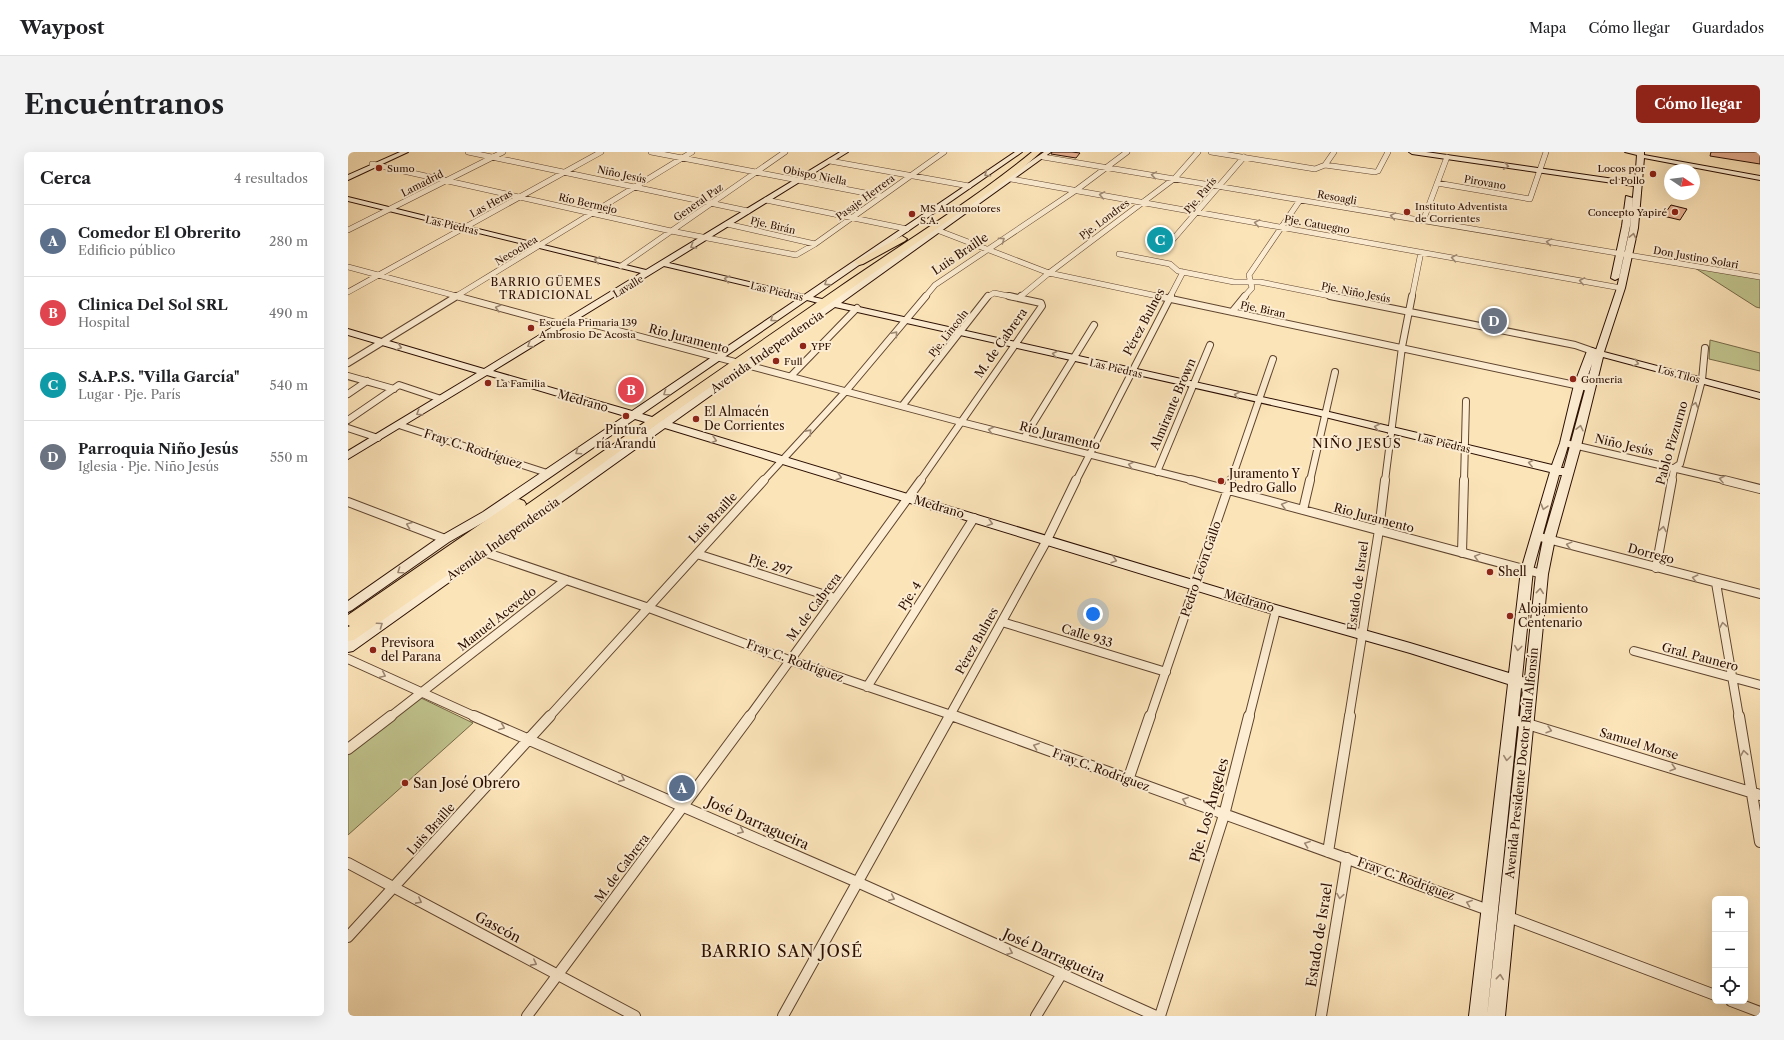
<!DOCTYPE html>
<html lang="es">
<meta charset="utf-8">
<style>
:root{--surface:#fff;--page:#f2f2f2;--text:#202124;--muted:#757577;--line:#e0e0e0;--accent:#8f2418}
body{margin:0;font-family:"Libre Caslon Text",serif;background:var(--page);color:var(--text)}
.controls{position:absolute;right:12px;bottom:12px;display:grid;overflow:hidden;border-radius:6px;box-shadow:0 4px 16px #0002}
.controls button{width:36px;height:36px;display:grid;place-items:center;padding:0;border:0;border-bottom:1px solid var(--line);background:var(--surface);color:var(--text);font:20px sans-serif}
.compass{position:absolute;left:1316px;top:12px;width:36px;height:36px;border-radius:50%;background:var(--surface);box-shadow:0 4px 16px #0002;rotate:103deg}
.you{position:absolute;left:745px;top:462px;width:14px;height:14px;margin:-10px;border:3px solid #fff;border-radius:50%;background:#1a73e8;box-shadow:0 0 0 6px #1a73e833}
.badge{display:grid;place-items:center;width:26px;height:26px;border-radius:50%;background:var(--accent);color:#fff;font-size:13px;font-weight:700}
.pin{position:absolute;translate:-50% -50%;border:2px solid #fff;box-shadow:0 1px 4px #0006}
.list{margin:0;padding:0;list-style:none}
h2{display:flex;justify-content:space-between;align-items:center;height:52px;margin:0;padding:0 16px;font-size:17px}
h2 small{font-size:13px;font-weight:400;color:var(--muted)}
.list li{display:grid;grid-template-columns:26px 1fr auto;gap:12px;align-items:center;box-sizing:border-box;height:72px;padding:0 16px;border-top:1px solid var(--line)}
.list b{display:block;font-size:15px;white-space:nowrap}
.list p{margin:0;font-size:13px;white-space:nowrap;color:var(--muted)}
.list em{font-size:13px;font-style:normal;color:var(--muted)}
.icon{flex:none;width:22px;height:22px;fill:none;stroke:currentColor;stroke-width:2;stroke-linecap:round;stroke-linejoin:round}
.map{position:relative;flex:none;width:1412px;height:864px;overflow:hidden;border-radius:6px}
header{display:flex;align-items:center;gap:24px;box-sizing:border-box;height:56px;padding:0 20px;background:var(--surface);border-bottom:1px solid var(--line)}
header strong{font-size:19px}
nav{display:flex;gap:22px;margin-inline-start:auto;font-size:14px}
.intro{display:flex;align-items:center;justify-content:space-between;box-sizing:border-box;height:96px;padding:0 24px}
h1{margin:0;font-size:28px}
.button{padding:10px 18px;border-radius:6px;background:var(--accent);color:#fff;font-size:14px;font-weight:700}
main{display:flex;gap:24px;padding:0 24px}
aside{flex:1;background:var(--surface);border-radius:6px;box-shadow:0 4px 16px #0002}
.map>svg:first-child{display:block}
</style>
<header>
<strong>Waypost</strong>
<nav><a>Mapa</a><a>Cómo llegar</a><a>Guardados</a></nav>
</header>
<div class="intro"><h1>Encuéntranos</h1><a class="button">Cómo llegar</a></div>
<main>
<aside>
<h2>Cerca<small>4 resultados</small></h2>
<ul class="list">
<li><span class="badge" style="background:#5c6f8a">A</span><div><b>Comedor El Obrerito</b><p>Edificio público</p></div><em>280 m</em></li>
<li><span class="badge" style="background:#e0444e">B</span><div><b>Clinica Del Sol SRL</b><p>Hospital</p></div><em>490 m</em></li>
<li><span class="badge" style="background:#0f9aa8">C</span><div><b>S.A.P.S. &quot;Villa García&quot;</b><p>Lugar · Pje. París</p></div><em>540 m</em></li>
<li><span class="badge" style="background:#6b7280">D</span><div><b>Parroquia Niño Jesús</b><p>Iglesia · Pje. Niño Jesús</p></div><em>550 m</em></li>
</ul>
</aside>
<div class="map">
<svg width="1412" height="864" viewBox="0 0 1412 864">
<rect width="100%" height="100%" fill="#fce4b9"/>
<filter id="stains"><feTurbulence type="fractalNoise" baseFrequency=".005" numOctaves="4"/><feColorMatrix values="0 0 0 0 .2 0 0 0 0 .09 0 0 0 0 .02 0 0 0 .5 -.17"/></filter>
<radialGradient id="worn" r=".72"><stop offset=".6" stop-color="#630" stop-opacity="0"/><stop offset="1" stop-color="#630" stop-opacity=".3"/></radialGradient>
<path fill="#c1c48e" stroke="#766947" d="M 1347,116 L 1412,127 L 1412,156 L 1408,155 Z
M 1362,188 L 1412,201 L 1412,219 L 1361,207 Z
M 71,545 L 125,571 L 0,683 L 0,601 Z"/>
<path fill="#e5ae8f" stroke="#2a0e00" d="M 704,0 L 724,0 L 732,1 L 728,6 L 703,2 Z
M 1363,0 L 1412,0 L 1412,12 L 1362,4 Z
M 1323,53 L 1339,57 L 1332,68 L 1315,64 Z
M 1141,156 L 1155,158 L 1155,172 L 1140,169 Z"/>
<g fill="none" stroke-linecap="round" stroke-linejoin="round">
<defs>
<path id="street-far3" d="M 120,0 L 400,59
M 303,0 L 533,44
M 863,0 L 967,17 L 977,13 L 986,0
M 695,5 L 1412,125
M 482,9 L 621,34
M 24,12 L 323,79 L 448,103 L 467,92 L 596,0
M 977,13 L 1027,20 L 1030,19 L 1040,0
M 663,27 L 1273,136
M 1089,31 L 1182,47 L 1198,0
M 418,48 L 559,77
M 1075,69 L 1099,5
M 379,72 L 467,92
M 0,78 L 155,0
M 589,78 L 701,121 L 814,145
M 821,92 L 896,5
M 771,102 L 822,112 L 830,119 L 835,120 L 886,130 L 912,130 L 987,145
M 273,114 L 437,0
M 0,115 L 112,145
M 0,140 L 253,0
M 107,145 L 344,0
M 577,145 L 587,133 L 727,39 L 779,0
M 639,145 L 646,141 L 665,145
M 672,145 L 701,121 L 827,26 L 850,0
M 822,145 L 835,120
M 896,145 L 904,136 L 901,123 L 952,48
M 1064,145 L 1073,100"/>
<path id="street-far2" d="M 108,144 L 215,173
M 809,144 L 1241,236
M 982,144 L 1227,193 L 1250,201
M 671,146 L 673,144
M 884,160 L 897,144
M 225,167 L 613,270 L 847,329
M 0,211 L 109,144
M 0,224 L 46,237
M 443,224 L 509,156
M 0,242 L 19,229
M 554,254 L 640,144
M 0,268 L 51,233 L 93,247
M 51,273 L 199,321
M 0,276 L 30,286
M 676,286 L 746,173
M 1217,291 L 1380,329
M 809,320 L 862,193
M 415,329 L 498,239 L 578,144
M 572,329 L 694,154 L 693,151 L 661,144
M 728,329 L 823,144
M 883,329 L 925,207
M 962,329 L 987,220
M 1037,329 L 1054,195 L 1064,144
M 1116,329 L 1118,249
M 1324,329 L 1326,316 L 1332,312 L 1354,228 L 1357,196"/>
<path id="street-far1" d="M 843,328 L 1194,422
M 1376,328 L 1412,337
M 0,350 L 97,387
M 955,358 L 962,328
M 1188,384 L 1412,442
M 136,400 L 301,456 L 441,508 L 609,565
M 1114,401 L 1116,328
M 349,402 L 487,446
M 1308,416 L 1324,328
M 1368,431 L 1391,565
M 654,470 L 818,520
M 1286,499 L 1412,533
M 0,507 L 128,565
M 519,535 L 626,366
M 42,565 L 218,428
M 201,565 L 416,328
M 401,565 L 573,328
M 601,565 L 699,388 L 728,328
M 802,565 L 883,328
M 901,565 L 928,458
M 1001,565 L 1031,378 L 1037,328"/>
<path id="street" d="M 126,564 L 509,730 L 808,864
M 606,564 L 1143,759
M 1391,564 L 1412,690
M 1163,567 L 1412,643
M 0,597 L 43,564
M 780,628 L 802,564
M 980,700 L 1002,564
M 0,711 L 287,864
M 1158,764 L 1367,843
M 0,785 L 202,564
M 1383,849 L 1412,860
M 179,864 L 402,564
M 435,864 L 602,564
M 688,864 L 713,823
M 812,864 L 876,663 L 901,564
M 973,864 L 999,706"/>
<path id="secondary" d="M 52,0 L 60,0 L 0,28 L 0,23 Z
M 492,0 L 500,0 L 321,111 L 456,143 L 667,0 L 674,0 L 465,145 L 483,149 L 696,0 L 703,0 L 493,151 L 977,259 L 1204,313 L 1212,291 L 1226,233 L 1239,199 L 1244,196 L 1248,198 L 1269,136 L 1282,76 L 1286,34 L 1064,2 L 1061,0 L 1078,0 L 1287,30 L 1289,3 L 1277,0 L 1296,0 L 1296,3 L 1412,24 L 1412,28 L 1296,6 L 1290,76 L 1277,136 L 1256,200 L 1412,241 L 1412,247 L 1255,205 L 1233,294 L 1207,387 L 1200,422 L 1157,864 L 1139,864 L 1175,537 L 1173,536 L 1139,864 L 1121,864 L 1160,532 L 1062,501 L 928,463 L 317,276 L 5,499 L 0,500 L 0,488 L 307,273 L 287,267 L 143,366 L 101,390 L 4,458 L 0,460 L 0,449 L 93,384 L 135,360 L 277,264 L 139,223 L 0,307 L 0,299 L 129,221 L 0,183 L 0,177 L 136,217 L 293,121 L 0,49 L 0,45 L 298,118 ZM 316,114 L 451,146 L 284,259 L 145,219 ZM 459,148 L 478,153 L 314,268 L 294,262 ZM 487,155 L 977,265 L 1202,320 L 1173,418 L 1161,521 L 1062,491 L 928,453 L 324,271 ZM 1244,212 L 1216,316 L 1213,316 C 1225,282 1231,246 1244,212 ZM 1211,323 L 1214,323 L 1195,387 L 1188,422 L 1177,526 L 1174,525 L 1185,418 Z
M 1278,44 L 1285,46 L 1282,74 L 1271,126 L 1267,128 L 1263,126 L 1274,74 Z"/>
<path id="highway" d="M 684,0 L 693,0 L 670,20 L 308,273 L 127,404 L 6,488 L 0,489 L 0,475 L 2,474 L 0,473 L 0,463 L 166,349 L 171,347 L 176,349 L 178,352 L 177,354 C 282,280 387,207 493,134 C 557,90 624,49 684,0 Z
M 554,84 L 559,87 L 557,89 L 515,112 L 511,113 L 506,110 Z"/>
</defs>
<use href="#street-far3" stroke="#5e442e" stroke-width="6"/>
<use href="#street-far2" stroke="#5e442e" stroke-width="8"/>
<use href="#street-far1" stroke="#5e442e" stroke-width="10"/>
<use href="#street" stroke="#5e442e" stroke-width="12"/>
<use href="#secondary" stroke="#2a0e00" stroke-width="2"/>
<use href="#highway" stroke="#2a0e00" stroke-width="2"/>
<use href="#street-far3" stroke="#fdedd2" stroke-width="5"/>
<use href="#street-far2" stroke="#fdedd2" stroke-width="6"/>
<use href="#street-far1" stroke="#fdedd2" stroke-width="8"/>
<use href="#street" stroke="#fdedd2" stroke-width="10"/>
<use href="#secondary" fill="#fdedd2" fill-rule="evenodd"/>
<use href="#highway" fill="#fce4b9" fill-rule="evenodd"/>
</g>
<defs><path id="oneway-chevron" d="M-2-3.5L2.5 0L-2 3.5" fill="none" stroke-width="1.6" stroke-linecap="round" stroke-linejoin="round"/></defs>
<g stroke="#9e8974">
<use href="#oneway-chevron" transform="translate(1158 14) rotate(8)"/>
<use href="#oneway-chevron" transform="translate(639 22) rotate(146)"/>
<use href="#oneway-chevron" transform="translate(806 23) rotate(-171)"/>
<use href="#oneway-chevron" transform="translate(754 43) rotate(-170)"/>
<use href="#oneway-chevron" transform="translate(1045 64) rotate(-170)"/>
<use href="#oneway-chevron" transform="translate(909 71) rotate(-170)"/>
<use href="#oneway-chevron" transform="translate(1285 84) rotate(-78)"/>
<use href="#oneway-chevron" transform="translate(654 88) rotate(-34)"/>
<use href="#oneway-chevron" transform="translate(1201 90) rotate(-171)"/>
<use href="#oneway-chevron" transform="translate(345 94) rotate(148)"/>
<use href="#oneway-chevron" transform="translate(1106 106) rotate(-170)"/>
<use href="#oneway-chevron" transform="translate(249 108) rotate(-167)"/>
<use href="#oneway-chevron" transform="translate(379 127) rotate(-167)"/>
<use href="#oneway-chevron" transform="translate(1234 129) rotate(-170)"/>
<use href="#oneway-chevron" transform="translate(479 131) rotate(147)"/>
<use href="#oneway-chevron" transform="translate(150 156) rotate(-165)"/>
<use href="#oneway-chevron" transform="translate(425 167) rotate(146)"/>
<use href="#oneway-chevron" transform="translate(547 182) rotate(-49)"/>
<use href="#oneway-chevron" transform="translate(182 193) rotate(148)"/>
<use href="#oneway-chevron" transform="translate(51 195) rotate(15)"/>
<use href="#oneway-chevron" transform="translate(707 202) rotate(-167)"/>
<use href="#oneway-chevron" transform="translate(1288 211) rotate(15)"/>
<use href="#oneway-chevron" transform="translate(318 241) rotate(145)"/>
<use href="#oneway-chevron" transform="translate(889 243) rotate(-167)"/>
<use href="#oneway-chevron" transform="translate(1347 253) rotate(-75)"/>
<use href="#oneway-chevron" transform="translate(71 261) rotate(148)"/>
<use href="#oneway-chevron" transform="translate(1029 275) rotate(-167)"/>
<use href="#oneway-chevron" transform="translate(1232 276) rotate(-77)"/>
<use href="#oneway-chevron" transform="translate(643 278) rotate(-166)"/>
<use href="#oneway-chevron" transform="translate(461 280) rotate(-48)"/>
<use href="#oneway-chevron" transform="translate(366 288) rotate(16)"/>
<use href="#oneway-chevron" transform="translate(230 300) rotate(146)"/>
<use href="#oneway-chevron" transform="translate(1183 311) rotate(-167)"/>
<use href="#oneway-chevron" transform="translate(783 313) rotate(-165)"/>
<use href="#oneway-chevron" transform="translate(491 325) rotate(17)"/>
<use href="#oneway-chevron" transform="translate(1374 327) rotate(-166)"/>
<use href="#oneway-chevron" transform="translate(936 353) rotate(-165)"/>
<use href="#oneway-chevron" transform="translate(1196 355) rotate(106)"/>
<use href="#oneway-chevron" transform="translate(642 371) rotate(17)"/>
<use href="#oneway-chevron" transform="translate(61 373) rotate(-159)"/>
<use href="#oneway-chevron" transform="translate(1315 377) rotate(-80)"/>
<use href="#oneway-chevron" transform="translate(1221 393) rotate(-165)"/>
<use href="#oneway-chevron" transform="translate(1129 405) rotate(-165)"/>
<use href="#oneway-chevron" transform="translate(766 408) rotate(17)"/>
<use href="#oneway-chevron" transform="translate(52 419) rotate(145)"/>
<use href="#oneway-chevron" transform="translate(1347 426) rotate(-166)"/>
<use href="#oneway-chevron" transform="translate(1192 439) rotate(-84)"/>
<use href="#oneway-chevron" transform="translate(32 473) rotate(-35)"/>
<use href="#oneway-chevron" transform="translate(1375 473) rotate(-99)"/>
<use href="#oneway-chevron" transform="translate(1170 496) rotate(97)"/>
<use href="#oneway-chevron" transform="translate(35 523) rotate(25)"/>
<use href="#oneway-chevron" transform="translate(154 575) rotate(23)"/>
<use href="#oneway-chevron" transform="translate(1201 578) rotate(17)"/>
<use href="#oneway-chevron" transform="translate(688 594) rotate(-160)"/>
<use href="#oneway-chevron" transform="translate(1396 601) rotate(-99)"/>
<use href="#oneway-chevron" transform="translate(1159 606) rotate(97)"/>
<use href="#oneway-chevron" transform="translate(1325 616) rotate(17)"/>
<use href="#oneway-chevron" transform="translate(274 627) rotate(24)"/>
<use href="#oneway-chevron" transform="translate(837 648) rotate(-160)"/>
<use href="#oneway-chevron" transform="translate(393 679) rotate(24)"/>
<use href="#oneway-chevron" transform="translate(959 692) rotate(-160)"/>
<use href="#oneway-chevron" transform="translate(992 744) rotate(99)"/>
<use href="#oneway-chevron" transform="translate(544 746) rotate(24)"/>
<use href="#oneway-chevron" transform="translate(71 749) rotate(28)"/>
<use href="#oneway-chevron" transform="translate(1121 751) rotate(-160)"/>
<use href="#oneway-chevron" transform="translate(662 800) rotate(24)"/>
<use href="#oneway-chevron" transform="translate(186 811) rotate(28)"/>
<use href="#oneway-chevron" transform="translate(1152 825) rotate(-84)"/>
</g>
<g fill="#8f2418" stroke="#fdedd2" stroke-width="1.5">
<circle cx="31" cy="16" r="4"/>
<circle cx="1305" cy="22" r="4"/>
<circle cx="1059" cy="60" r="4"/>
<circle cx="1327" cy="60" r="4"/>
<circle cx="564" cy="62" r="4"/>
<circle cx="183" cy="176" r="4"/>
<circle cx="455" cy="194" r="4"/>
<circle cx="428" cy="209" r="4"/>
<circle cx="1225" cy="227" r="4"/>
<circle cx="140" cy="231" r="4"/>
<circle cx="278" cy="264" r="4"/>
<circle cx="348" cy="267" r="4"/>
<circle cx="873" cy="329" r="4"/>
<circle cx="1142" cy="420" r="4"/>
<circle cx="1162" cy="464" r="4"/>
<circle cx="25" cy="498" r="4"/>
<circle cx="57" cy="631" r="4"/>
</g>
<g text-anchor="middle" stroke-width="4" stroke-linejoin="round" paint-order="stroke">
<g font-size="10" fill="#2a0e00" stroke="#fdedd2" text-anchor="start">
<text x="39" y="20">Sumo</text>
<text x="1297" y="20" text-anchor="end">Locos por<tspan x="1297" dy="12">el Pollo</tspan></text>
<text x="1067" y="58">Instituto Adventista<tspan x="1067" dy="12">de Corrientes</tspan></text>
<text x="572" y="60">MS Automotores<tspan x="572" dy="12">S.A.</tspan></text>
<text x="1319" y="64" text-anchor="end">Concepto Yapiré</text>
<text x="191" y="174">Escuela Primaria 139<tspan x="191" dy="12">Ambrosio De Acosta</tspan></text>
<text x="463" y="198">YPF</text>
<text x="436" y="213">Full</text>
<text x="1233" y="231">Gomeria</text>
<text x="148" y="235">La Familia</text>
</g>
<g font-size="10" fill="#2a0e00" stroke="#fdedd2">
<text transform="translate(274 22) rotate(12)" y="4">Niño Jesús</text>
<text transform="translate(467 23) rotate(11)" y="4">Obispo Niella</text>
<text transform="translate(1137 30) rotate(10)" y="4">Pirovano</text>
<text transform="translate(74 31) rotate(-27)" y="4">Lamadrid</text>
<text transform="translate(852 43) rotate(-50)" y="4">Pje. París</text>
<text transform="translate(517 45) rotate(-36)" y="4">Pasaje Herrera</text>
<text transform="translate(989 45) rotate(10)" y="4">Resoagli</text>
<text transform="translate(350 50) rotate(-35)" y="4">General Paz</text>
<text transform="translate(143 51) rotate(-29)" y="4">Las Heras</text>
<text transform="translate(240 51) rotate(13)" y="4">Río Bermejo</text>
<text transform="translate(756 67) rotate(-37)" y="4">Pje. Londres</text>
<text transform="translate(969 72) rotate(10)" y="4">Pje. Catuegno</text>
<text transform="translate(104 73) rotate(13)" y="4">Las Piedras</text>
<text transform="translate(425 73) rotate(13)" y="4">Pje. Birán</text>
<text transform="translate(168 98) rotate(-31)" y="4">Necochea</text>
<text transform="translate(1348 105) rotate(10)" y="4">Don Justino Solari</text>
<text transform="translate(280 134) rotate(-31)" y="4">Lavalle</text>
<text transform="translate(429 139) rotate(13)" y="4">Las Piedras</text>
<text transform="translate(1008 140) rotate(11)" y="4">Pje. Niño Jesús</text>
<text transform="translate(915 157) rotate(12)" y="4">Pje. Biran</text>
<text transform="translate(600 181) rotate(-52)" y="4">Pje. Lincoln</text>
<text transform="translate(768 216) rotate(13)" y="4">Las Piedras</text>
<text transform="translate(1331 222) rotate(15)" y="4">Los Tilos</text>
<text transform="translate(1096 291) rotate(13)" y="4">Las Piedras</text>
</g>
<g font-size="11" letter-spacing="1" fill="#2a0e00" stroke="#fdedd2">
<text x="198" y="134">BARRIO GÜEMES<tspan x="198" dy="13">TRADICIONAL</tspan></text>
</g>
<g font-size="12" fill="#2a0e00" stroke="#fdedd2">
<text transform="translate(612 102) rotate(-34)" y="4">Luis Braille</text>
<text transform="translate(796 170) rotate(-62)" y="4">Pérez Bulnes</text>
<text transform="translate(341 187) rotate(15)" y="4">Rio Juramento</text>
<text transform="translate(653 191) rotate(-55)" y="4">M. de Cabrera</text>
<text transform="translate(419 200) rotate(-35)" y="4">Avenida Independencia</text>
<text transform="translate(235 249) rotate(16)" y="4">Medrano</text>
<text transform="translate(825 252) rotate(-67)" y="4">Almirante Brown</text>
<text transform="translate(712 284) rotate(14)" y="4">Rio Juramento</text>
<text transform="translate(1324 291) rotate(-74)" y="4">Pablo Pizzurno</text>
<text transform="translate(1276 293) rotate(13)" y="4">Niño Jesús</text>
<text transform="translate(125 297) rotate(18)" y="4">Fray C. Rodríguez</text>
<text transform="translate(591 355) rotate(17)" y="4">Medrano</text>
<text transform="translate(365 366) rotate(-47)" y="4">Luis Braille</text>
<text transform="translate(1026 366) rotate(15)" y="4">Rio Juramento</text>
<text transform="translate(155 387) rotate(-35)" y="4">Avenida Independencia</text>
<text transform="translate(1303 402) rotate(15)" y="4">Dorrego</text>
<text transform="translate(422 413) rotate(18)" y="4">Pje. 297</text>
<text transform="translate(853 417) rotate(-71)" y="4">Pedro León Gallo</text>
<text transform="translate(1010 434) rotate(-82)" y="4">Estado de Israel</text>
<text transform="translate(562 444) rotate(-58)" y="4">Pje. 4</text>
<text transform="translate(901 449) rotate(17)" y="4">Medrano</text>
<text transform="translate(466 455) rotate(-53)" y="4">M. de Cabrera</text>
<text transform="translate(149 467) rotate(-38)" y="4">Manuel Acevedo</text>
<text transform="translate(739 484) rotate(17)" y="4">Calle 933</text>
<text transform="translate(629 489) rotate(-61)" y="4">Pérez Bulnes</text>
<text transform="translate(1352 505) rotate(15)" y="4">Gral. Paunero</text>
<text transform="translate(447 509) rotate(20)" y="4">Fray C. Rodríguez</text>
<text transform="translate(1291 592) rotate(17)" y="4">Samuel Morse</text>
<text transform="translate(1174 611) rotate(-84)" y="4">Avenida Presidente Doctor Raúl Alfonsín</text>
<text transform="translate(753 618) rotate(20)" y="4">Fray C. Rodríguez</text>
<text transform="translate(83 677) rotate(-48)" y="4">Luis Braille</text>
<text transform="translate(274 716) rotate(-53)" y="4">M. de Cabrera</text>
<text transform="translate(1058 727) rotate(20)" y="4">Fray C. Rodríguez</text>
</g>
<g font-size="12" fill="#2a0e00" stroke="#fdedd2" text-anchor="start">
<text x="356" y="264">El Almacén<tspan x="356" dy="14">De Corrientes</tspan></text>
<text x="278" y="282" text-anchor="middle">Pintura<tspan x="278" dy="14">ría Arandú</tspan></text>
<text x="881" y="326">Juramento Y<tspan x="881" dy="14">Pedro Gallo</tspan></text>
<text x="1150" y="424">Shell</text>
<text x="1170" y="461">Alojamiento<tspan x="1170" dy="14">Centenario</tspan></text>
<text x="33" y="495">Previsora<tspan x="33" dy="14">del Parana</tspan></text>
</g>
<g font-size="13" letter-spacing="1" fill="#2a0e00" stroke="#fdedd2">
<text x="1009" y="296">NIÑO JESÚS</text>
</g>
<g font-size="14" fill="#2a0e00" stroke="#fdedd2" text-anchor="start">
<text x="65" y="636">San José Obrero</text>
</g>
<g font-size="14" fill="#2a0e00" stroke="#fdedd2">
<text transform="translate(861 658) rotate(-74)" y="5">Pje. Los Ángeles</text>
<text transform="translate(410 671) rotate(24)" y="5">José Darragueira</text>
<text transform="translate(150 775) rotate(28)" y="5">Gascón</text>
<text transform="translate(971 783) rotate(-81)" y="5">Estado de Israel</text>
<text transform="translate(706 803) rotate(24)" y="5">José Darragueira</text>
</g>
<g font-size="16" letter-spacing="1" fill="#2a0e00" stroke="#fdedd2">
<text x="434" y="805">BARRIO SAN JOSÉ</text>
</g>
</g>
<rect width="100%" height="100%" filter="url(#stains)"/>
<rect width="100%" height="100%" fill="url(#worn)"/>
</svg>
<div class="controls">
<button>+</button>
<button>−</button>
<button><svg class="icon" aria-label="locate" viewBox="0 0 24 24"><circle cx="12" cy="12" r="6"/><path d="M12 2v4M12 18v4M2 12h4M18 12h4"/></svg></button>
</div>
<svg class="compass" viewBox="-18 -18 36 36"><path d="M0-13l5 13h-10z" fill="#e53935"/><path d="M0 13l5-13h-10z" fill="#757577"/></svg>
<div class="you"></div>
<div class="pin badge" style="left:334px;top:636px;background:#5c6f8a">A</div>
<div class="pin badge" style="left:283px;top:238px;background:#e0444e">B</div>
<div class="pin badge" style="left:812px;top:88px;background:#0f9aa8">C</div>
<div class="pin badge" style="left:1146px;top:169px;background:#6b7280">D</div>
</div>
</main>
